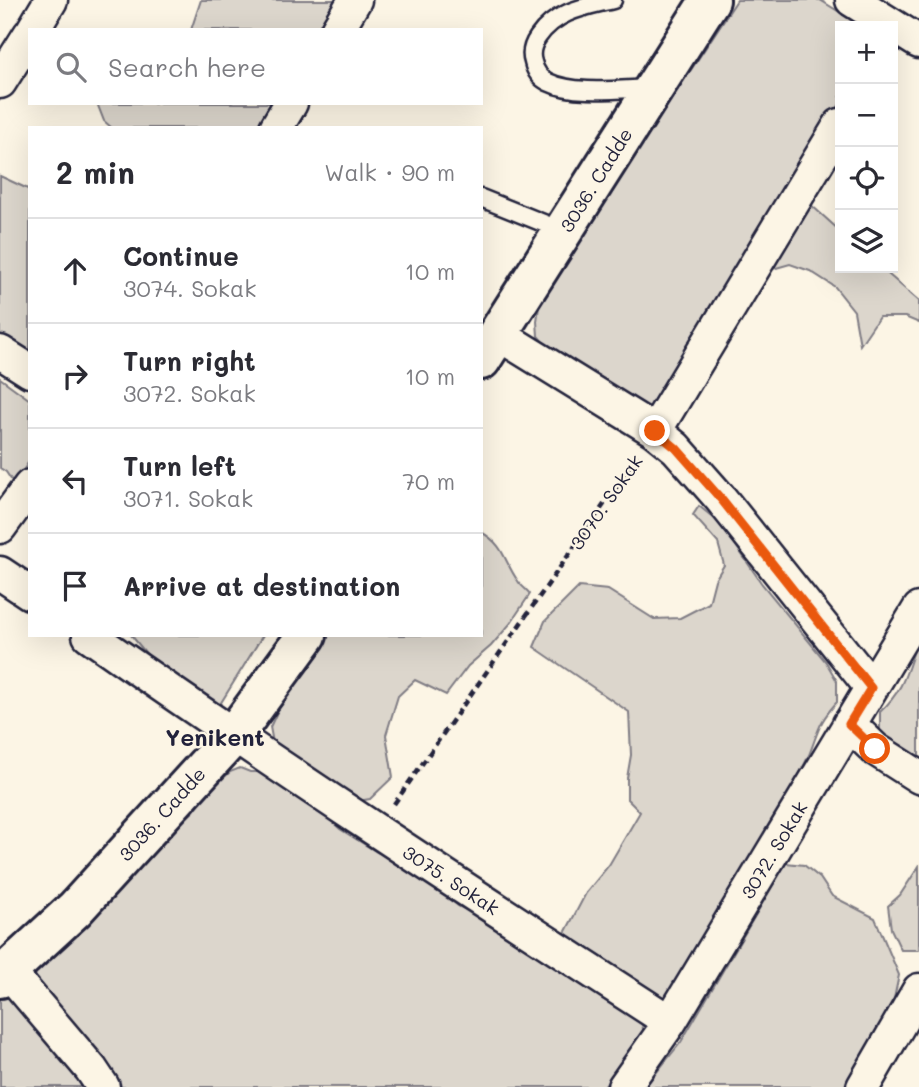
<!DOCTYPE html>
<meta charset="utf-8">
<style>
:root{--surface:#fff;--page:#f7f7f7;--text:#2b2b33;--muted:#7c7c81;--line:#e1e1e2}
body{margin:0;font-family:Mali,sans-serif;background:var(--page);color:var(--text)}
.controls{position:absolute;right:21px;top:21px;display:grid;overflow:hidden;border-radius:0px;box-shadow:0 7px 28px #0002}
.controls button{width:63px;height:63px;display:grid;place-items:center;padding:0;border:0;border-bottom:2px solid var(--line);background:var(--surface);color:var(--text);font:35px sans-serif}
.stop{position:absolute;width:21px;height:21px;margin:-16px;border:5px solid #ea580c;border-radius:50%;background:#fff}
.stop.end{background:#ea580c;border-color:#fff;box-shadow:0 2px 7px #0008}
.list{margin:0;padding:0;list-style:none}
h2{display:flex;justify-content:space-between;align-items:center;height:91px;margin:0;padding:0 28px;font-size:30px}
h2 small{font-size:23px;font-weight:400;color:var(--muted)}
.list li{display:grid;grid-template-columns:46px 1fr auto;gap:21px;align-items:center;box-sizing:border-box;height:105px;padding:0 28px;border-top:2px solid var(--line)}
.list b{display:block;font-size:26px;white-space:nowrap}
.list p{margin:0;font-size:23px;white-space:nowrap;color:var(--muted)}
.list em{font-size:23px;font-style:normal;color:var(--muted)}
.icon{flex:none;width:38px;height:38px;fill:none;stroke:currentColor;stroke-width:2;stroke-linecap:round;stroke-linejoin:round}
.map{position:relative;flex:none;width:919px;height:1087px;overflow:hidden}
.search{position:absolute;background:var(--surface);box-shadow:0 7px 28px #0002;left:28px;top:28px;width:455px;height:77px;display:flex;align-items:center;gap:18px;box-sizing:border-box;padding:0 24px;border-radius:0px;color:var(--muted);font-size:26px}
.panel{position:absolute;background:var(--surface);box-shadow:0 7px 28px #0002;left:28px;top:126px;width:455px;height:511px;border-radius:0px}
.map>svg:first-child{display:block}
</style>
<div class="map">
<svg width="919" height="1087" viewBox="0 0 919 1087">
<rect width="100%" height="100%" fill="#fcf5e5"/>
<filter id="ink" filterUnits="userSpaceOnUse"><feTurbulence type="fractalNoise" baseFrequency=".0143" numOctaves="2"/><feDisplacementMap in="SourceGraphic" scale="14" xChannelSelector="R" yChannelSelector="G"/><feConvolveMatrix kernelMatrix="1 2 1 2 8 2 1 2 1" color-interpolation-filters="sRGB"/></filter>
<g filter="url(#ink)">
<path fill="#dcd6cc" stroke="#7f7c84" stroke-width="2" d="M 201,0 L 338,0 L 320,30 L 191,30 Z
M 737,0 L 820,0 L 862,26 L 840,26 L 840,104 L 651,409 L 550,350 L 538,336 L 537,321 L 540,299 Z
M 97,103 L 276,103 L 261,128 L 112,128 L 104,121 Z
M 0,176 L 30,190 L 30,360 L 0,340 Z
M 810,204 L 840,231 L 840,268 L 881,268 L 919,301 L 919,323 L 905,317 L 879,317 L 860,345 L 854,311 L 835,287 L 810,271 L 790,264 L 769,270 Z
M 0,378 L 30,400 L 30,460 L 14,484 L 6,472 L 0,468 Z
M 699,506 L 721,524 L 762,584 L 826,662 L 837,681 L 837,702 C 818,723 819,730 809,755 C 799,777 786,797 777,819 L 667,999 L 658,997 L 563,937 L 586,893 L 609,865 L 640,812 L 627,799 L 627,778 L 631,755 L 629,712 L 534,647 L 545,621 L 579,587 L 608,590 L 654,619 L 680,618 L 709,603 L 715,580 L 724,565 L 718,543 L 693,515 Z
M 481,532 C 505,545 504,562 518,581 C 521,586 527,590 530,594 L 510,624 L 491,646 L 468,666 L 446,695 L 415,680 L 398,696 L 386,735 L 393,777 L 370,799 L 346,803 L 273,743 L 270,727 L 278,710 L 328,635 L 481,635 Z
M 131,635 L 263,635 L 217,709 L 163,674 Z
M 919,637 L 919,768 L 880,733 L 880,712 C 907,686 906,670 919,637 Z
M 240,768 L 250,772 L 261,772 L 316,807 L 340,829 L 377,852 L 398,860 L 433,885 L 458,906 L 497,926 L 639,1018 C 641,1023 645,1029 643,1035 C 638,1049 614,1075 604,1087 L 118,1087 L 36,988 L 35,964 L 169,833 L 194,811 L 206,794 L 230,772 Z
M 786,863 L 804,865 L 820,878 L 832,896 L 875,918 L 899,975 L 892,1008 L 845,1087 L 645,1087 L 681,1042 Z
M 919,866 L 919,950 L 901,950 L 891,929 L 888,906 L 900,895 Z
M 0,997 L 17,997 L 91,1087 L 0,1087 Z"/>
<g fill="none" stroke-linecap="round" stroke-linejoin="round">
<defs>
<path id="service" d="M 613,0 C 584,7 556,11 538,37 C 533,44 530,53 533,62 C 535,71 540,78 548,82 C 574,95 621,89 650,88
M 481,198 L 563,231"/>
<path id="minor" d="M 852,0 L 919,42
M 33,30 L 51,0
M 337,30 L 355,0
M 0,82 L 30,34
M 276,128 L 291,103
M 498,334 L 655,431 L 676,448 L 721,499 L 871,687
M 0,352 L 30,371
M 655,431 L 840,125
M 0,527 L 30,486
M 0,573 L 30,593
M 89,635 C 280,769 475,896 670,1022
M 849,724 L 875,749 L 919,777
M 8,971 L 91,1069 L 103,1087
M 624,1087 L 670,1022 L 919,609
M 863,1087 L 919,990"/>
<path id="tertiary" d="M 481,360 L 710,0
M 0,978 L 75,909 L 233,736 L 307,635"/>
</defs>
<use href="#service" stroke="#22223b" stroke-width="21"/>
<use href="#minor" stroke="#22223b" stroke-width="37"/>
<use href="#tertiary" stroke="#22223b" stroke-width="44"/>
<path stroke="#22223b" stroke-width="4.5" stroke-dasharray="7 5" stroke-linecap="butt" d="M 394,804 L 638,456"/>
<use href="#service" stroke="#fcf5e5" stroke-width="16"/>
<use href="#minor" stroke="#fcf5e5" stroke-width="32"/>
<use href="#tertiary" stroke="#fcf5e5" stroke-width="38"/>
</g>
</g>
<g fill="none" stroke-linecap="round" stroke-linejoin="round" filter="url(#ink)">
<path stroke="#ea580c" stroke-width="9" d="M 655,431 L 676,448 L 721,499 L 871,688 L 849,724 L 875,749"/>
</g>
<g text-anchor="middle" stroke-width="5" stroke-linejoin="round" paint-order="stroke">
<g font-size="19" fill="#22223b" stroke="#fcf5e5">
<text transform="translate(596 180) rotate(-58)" y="7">3036. Cadde</text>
<text transform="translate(606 502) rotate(-55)" y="7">3070. Sokak</text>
<text transform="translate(162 814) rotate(-48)" y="7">3036. Cadde</text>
<text transform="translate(774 850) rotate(-59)" y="7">3072. Sokak</text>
<text transform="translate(451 880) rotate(33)" y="7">3075. Sokak</text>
</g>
<g font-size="23" font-weight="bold" fill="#22223b" stroke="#fcf5e5">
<text x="215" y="746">Yenikent</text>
</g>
</g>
</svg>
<div class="controls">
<button>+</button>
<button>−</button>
<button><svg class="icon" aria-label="locate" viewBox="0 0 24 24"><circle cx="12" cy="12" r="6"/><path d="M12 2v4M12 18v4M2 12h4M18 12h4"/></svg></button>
<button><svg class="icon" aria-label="layers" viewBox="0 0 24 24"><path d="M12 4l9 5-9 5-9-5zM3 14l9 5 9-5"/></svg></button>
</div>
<div class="stop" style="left:875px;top:749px"></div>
<div class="stop end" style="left:655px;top:431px"></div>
<div class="search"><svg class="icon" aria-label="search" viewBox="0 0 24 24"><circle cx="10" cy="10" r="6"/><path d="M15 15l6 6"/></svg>Search here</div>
<section class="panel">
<h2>2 min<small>Walk · 90 m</small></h2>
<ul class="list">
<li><svg class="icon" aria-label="ahead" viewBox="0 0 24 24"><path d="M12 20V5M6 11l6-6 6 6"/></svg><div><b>Continue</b><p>3074. Sokak</p></div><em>10 m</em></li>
<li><svg class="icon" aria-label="right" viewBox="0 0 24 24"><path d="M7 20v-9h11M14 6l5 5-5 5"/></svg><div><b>Turn right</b><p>3072. Sokak</p></div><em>10 m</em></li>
<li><svg class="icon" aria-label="left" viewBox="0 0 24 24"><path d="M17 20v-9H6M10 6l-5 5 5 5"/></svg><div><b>Turn left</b><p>3071. Sokak</p></div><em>70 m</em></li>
<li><svg class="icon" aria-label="arrive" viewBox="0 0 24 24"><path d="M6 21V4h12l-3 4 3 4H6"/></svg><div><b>Arrive at destination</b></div></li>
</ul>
</section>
</div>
